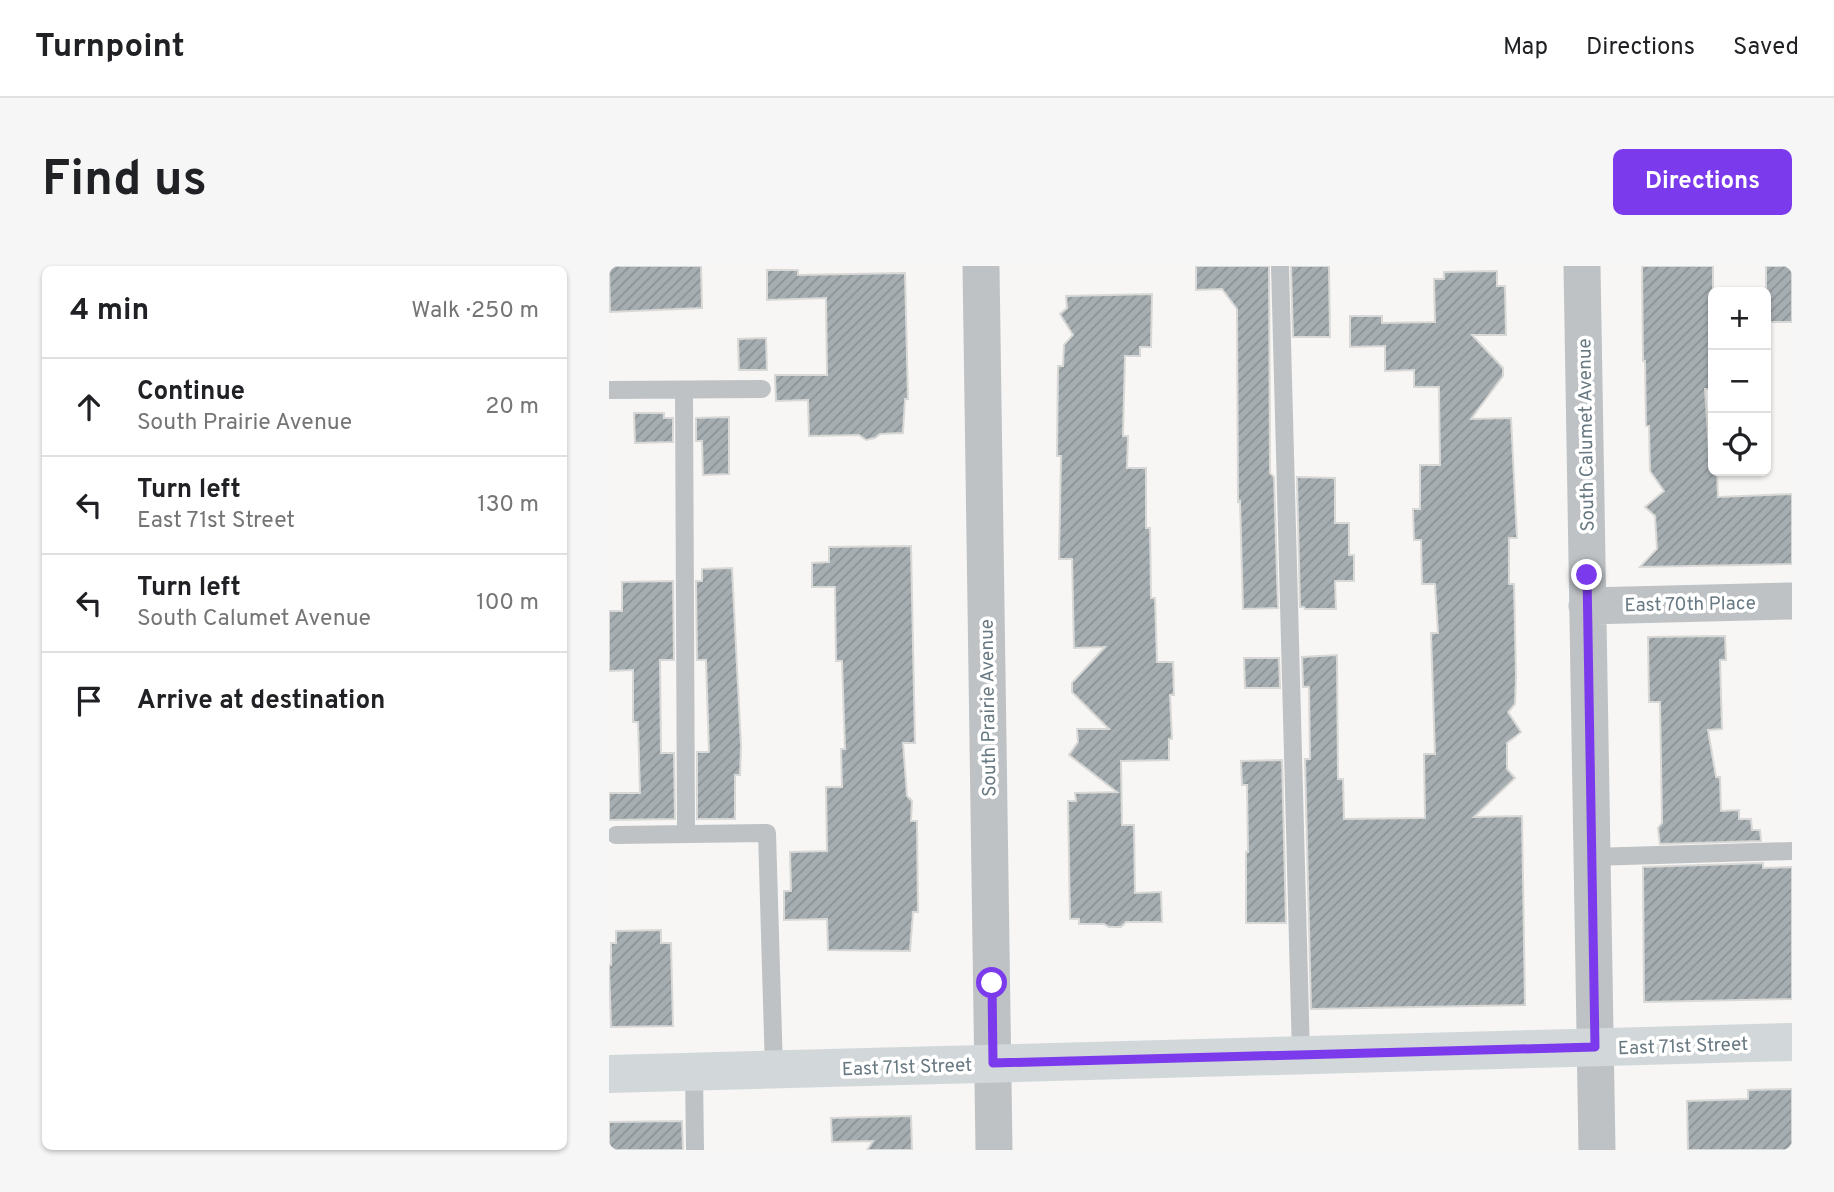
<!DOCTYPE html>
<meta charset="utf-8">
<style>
:root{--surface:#fff;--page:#f6f6f6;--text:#202124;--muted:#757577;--line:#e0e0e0;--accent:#7c3aed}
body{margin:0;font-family:Overpass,sans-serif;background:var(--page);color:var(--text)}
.controls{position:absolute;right:21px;top:21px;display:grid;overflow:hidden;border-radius:10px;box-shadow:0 2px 5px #0004}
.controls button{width:63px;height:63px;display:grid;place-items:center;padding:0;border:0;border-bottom:2px solid var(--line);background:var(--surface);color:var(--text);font:35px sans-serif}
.stop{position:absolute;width:21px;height:21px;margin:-16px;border:5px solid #7c3aed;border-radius:50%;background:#fff}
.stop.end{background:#7c3aed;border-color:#fff;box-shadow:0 2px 7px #0008}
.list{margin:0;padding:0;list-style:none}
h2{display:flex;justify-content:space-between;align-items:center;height:91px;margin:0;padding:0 28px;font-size:30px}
h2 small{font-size:23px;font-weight:400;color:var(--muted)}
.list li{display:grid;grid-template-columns:46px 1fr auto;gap:21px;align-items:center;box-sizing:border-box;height:98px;padding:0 28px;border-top:2px solid var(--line)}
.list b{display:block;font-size:26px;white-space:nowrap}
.list p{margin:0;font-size:23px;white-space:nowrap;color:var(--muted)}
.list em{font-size:23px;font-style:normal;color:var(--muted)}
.icon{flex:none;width:38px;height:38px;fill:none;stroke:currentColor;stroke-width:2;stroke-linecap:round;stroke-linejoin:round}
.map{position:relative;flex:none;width:1183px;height:884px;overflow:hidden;border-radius:10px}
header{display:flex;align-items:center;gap:42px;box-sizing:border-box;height:98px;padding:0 35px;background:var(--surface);border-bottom:2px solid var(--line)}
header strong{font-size:33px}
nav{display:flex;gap:38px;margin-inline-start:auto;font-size:24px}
.intro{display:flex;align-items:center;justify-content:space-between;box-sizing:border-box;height:168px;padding:0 42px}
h1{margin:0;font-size:49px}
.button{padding:18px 32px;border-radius:10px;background:var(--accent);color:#fff;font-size:24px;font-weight:700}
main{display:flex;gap:42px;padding:0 42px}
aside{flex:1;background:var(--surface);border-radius:10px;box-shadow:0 2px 5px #0004}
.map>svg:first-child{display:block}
</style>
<header>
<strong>Turnpoint</strong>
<nav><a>Map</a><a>Directions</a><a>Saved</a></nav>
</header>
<div class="intro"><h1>Find us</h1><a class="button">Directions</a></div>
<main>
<aside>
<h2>4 min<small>Walk · 250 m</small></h2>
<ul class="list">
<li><svg class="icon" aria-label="ahead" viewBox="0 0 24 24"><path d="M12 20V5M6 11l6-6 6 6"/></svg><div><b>Continue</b><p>South Prairie Avenue</p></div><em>20 m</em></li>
<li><svg class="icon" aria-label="left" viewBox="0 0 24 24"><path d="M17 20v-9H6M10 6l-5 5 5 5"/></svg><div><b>Turn left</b><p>East 71st Street</p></div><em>130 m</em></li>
<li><svg class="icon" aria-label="left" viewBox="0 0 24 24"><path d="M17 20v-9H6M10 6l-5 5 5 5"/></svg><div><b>Turn left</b><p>South Calumet Avenue</p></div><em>100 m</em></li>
<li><svg class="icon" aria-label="arrive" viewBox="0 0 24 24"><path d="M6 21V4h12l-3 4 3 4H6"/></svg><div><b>Arrive at destination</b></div></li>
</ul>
</aside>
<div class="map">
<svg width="1183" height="884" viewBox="0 0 1183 884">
<defs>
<pattern id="building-hatch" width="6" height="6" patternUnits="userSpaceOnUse" patternTransform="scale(1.75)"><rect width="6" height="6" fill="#a6aeb2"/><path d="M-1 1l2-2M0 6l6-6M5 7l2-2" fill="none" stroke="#8b9296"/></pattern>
</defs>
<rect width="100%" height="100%" fill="#f7f6f4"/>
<path fill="url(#building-hatch)" stroke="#d8d8d6" stroke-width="2" d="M 0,0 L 92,0 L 93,42 L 1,46 Z
M 587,0 L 660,0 L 661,207 L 665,211 L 669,342 L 634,343 L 631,235 L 629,236 L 628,43 L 613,23 L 587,24 Z
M 682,0 L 720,0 L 721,71 L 684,71 Z
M 1033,0 L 1104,0 L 1104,94 L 1101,94 L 1102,123 L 1096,123 L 1101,203 L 1108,205 L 1109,231 L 1183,228 L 1183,298 L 1031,301 L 1048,283 L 1046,250 L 1036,241 L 1055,225 L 1041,205 L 1040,160 L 1037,160 L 1036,95 L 1034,95 Z
M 1157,0 L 1183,0 L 1183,56 L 1157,56 Z
M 158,4 L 189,4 L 189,9 L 296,7 L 299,133 L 296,133 L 294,167 L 271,168 L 266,172 L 257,174 L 250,169 L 200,170 L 199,134 L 167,135 L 166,109 L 218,109 L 217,32 L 158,34 Z
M 888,5 L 888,20 L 896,20 L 897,69 L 863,69 L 894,102 L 894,110 L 862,153 L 902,152 L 908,272 L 900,272 L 900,318 L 905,318 L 907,412 L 906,438 L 899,446 L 912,466 L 898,477 L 898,503 L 906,512 L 865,551 L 913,550 L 916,739 L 702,743 L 696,493 L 701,493 L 700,421 L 694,421 L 693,391 L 728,389 L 729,513 L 734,513 L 735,553 L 816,552 L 815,488 L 826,488 L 822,367 L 829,367 L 826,318 L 813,318 L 812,274 L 805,274 L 804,243 L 811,243 L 811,199 L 831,199 L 830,121 L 805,121 L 805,104 L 776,105 L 776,80 L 741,81 L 741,50 L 773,50 L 773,57 L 826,56 L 825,13 L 835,13 L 835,6 Z
M 543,28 L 542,81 L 531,81 L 531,90 L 516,90 L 514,170 L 519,170 L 518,202 L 537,202 L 537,262 L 541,262 L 542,332 L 546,332 L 548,396 L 564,396 L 565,429 L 561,429 L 563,473 L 560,473 L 560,494 L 512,495 L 513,559 L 525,559 L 526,627 L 552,626 L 553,656 L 517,656 L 512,661 L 500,661 L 495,658 L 470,658 L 470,653 L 461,653 L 459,535 L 467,535 L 466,527 L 508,526 L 460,489 L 469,476 L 468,463 L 500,463 L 463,426 L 463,417 L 496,381 L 465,382 L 463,293 L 450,293 L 452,190 L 448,190 L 449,100 L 454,100 L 455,79 L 464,69 L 451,48 L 458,42 L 457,30 Z
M 157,72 L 158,104 L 130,104 L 129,73 Z
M 25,147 L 55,147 L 55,152 L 64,152 L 64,176 L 26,177 Z
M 120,151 L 120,208 L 94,209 L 93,175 L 87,175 L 87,152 Z
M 688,211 L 726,212 L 726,257 L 740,257 L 740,289 L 745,289 L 745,315 L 726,315 L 727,343 L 696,343 L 695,341 L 691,341 Z
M 302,280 L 306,477 L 294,477 L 298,530 L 303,535 L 302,555 L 308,555 L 309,646 L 304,646 L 301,685 L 219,684 L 218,653 L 175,654 L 175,625 L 182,625 L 181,586 L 218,585 L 217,521 L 233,521 L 232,483 L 236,483 L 233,395 L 227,395 L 226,321 L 203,321 L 203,297 L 220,296 L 220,281 Z
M 123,302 L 132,480 L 131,509 L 126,509 L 126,553 L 88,553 L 88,486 L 100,486 L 97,394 L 88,394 L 87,315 L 93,315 L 93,303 Z
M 64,315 L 65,394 L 51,394 L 52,487 L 65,487 L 66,553 L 0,554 L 0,527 L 31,527 L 29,456 L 24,456 L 24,404 L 0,405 L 0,345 L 13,345 L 13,316 Z
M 1116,370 L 1117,394 L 1111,394 L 1113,463 L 1099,464 L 1107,511 L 1111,511 L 1112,545 L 1130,544 L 1130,553 L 1142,553 L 1143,564 L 1151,564 L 1152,575 L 1051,578 L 1049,562 L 1053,557 L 1051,436 L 1040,436 L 1039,371 Z
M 635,392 L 670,392 L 671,422 L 636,422 Z
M 673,494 L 677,657 L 637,657 L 637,586 L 639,586 L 638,519 L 633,519 L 632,495 Z
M 1154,597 L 1154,602 L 1183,601 L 1183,733 L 1035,736 L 1034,601 Z
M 52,664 L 52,677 L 62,677 L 64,760 L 2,761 L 0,699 L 2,699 L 2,677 L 7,677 L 7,665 Z
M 1183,823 L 1183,884 L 1079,884 L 1078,835 L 1139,833 L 1139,824 Z
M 302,850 L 303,884 L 258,884 L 264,875 L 223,876 L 222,852 Z
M 73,855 L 74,884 L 0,884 L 0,856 Z"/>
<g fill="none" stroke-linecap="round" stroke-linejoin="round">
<path stroke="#bec2c5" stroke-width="18" d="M 671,0 L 692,789
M 0,124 L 153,123
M 75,124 L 77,568
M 7,569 L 158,567 L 165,804
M 983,591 L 1183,585
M 85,806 L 86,884"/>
<path stroke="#bec2c5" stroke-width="37" d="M 372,0 L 385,884
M 973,0 L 988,884
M 978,340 L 1183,335"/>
<path stroke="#d2d8da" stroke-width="38" d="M 0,808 L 1183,776"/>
</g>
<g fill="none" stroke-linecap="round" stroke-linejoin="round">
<path stroke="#7c3aed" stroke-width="9" d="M 383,717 L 384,797 L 986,781 L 978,309"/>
</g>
<g text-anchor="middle" stroke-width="7" stroke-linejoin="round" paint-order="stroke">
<g font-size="19" fill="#687982" stroke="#fff">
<text transform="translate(976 169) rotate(-91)" y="7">South Calumet Avenue</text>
<text transform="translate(1081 337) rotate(-1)" y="7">East 70th Place</text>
<text transform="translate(378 442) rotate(-91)" y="7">South Prairie Avenue</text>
<text transform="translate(1074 779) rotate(-2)" y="7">East 71st Street</text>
<text transform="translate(298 800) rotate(-2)" y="7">East 71st Street</text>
</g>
</g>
</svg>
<div class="controls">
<button>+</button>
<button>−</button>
<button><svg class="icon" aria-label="locate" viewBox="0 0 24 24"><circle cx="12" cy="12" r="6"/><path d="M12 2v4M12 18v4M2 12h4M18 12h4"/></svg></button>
</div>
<div class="stop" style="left:383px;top:717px"></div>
<div class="stop end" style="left:978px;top:309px"></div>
</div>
</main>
